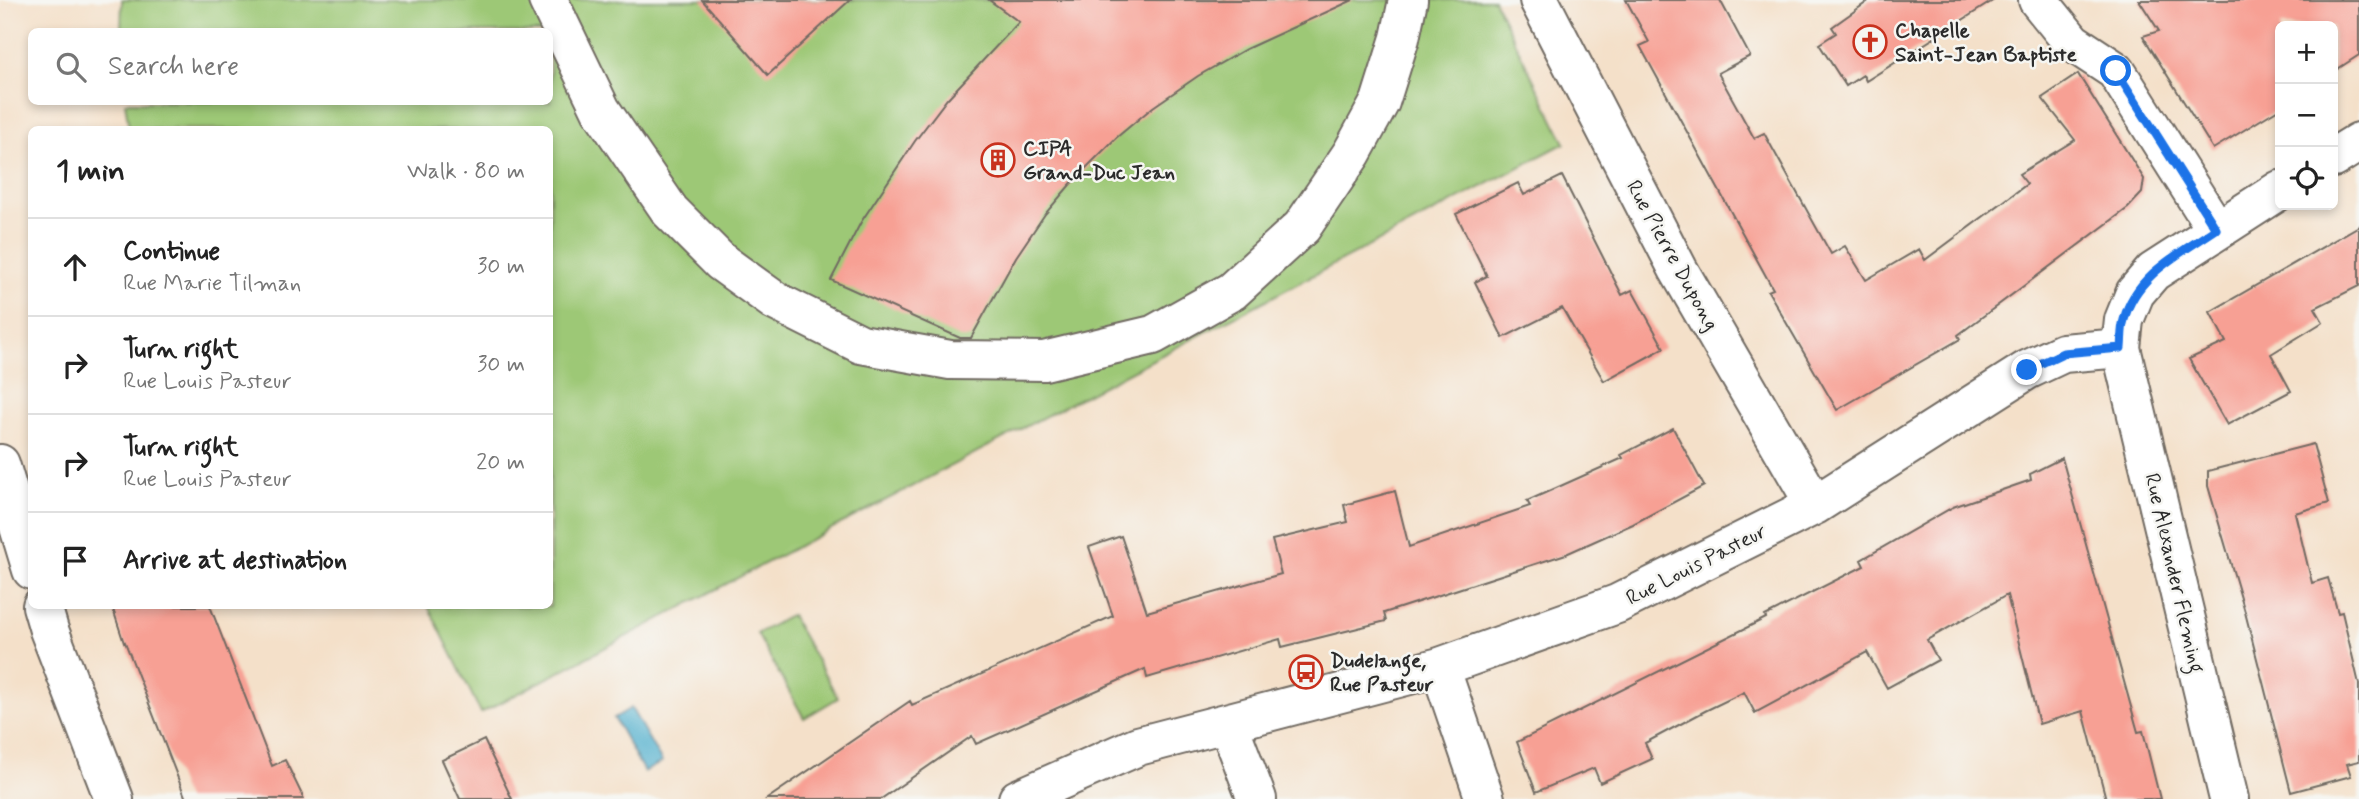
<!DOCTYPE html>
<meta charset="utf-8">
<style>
:root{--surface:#fff;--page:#f2f2f2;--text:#222;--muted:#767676;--line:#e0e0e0}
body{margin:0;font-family:Mynerve,sans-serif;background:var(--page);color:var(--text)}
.controls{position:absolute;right:21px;top:21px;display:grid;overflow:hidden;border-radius:10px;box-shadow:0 4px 10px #0003}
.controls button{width:63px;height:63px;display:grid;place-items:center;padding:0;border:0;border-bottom:2px solid var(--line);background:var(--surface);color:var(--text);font:35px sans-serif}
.stop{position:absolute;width:21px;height:21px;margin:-16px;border:5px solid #1a73e8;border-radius:50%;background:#fff}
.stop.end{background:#1a73e8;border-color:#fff;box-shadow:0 2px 7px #0008}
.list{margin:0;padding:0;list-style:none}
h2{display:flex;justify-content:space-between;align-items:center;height:91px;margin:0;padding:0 28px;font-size:30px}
h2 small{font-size:23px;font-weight:400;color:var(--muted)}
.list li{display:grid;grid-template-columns:46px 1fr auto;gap:21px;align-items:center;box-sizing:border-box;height:98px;padding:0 28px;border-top:2px solid var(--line)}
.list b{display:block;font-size:26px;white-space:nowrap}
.list p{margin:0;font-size:23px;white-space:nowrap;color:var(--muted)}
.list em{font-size:23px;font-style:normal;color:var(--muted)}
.icon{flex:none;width:38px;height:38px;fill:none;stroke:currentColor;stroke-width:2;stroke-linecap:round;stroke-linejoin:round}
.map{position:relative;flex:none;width:2359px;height:799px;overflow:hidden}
.search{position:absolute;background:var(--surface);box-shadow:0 4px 10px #0003;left:28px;top:28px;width:525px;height:77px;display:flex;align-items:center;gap:18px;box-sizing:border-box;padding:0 24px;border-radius:10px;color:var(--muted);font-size:26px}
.panel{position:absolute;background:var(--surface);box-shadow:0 4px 10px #0003;left:28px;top:126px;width:525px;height:483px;border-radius:10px}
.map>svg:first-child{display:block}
</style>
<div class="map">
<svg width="2359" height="799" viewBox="0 0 2359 799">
<rect width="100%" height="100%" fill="#f6f6f2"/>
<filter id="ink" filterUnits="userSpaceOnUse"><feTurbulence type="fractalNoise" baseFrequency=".0143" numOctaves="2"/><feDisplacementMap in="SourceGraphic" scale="14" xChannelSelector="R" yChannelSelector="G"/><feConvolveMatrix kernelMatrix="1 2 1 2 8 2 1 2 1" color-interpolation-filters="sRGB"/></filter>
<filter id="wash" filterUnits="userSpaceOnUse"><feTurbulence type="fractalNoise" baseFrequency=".00686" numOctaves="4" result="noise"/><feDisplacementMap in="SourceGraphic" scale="28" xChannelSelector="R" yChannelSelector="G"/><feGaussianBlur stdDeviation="1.57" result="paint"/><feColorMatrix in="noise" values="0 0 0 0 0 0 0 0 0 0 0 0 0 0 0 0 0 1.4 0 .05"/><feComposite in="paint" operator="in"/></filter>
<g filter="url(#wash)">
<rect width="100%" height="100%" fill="#f4e0c9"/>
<path fill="#9dc876" stroke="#647a50" stroke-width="2" d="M 122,0 L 1494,0 L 1565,143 L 481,713 L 428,606 L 550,606 L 550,130 L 129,129 L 125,102 L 550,102 L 550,32 L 121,32 Z
M 791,615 L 838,698 L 804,718 L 757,634 Z"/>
<path fill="#4eaecd" stroke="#3c6c7c" stroke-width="2" d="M 631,708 L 662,762 L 644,772 L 614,718 Z"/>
<g id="blocks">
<path fill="#f7a094" d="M 702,0 L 850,0 L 768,75 Z
M 989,0 L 1353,0 L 1246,49 L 1198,76 L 1153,107 L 1116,138 L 1075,179 L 1045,214 L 1016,257 L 971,338 L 960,338 L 831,280 L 861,222 L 915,141 L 947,99 L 1019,22 Z
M 1626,0 L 1720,0 L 1750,56 L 1718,73 L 1754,138 L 1764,133 L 1831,254 L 1845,246 L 1866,280 L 1919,249 L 1925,260 L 2027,184 L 2019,174 L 2075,140 L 2042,98 L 2078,74 L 2144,179 L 2142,193 L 2128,208 L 1958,335 L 1960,339 L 1837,410 L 1768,291 L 1773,289 L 1640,46 L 1649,42 Z
M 1870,0 L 1994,0 L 1866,81 L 1863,75 L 1846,86 L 1819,44 L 1836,33 L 1832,27 Z
M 2139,0 L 2359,0 L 2359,55 L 2333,72 L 2333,26 L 2280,26 L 2280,108 L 2213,149 L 2143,36 L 2159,31 Z
M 1562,176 L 1622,295 L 1632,290 L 1664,348 L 1604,381 L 1562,308 L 1503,338 L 1475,282 L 1487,276 L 1456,214 L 1518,183 L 1524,195 Z
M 2359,226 L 2359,286 L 2315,308 L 2323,322 L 2271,354 L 2291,391 L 2227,425 L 2189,359 L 2226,342 L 2210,312 Z
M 1673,428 L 1704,486 L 1633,524 L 1566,554 L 1384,613 L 1386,621 L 1282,647 L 1280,639 L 1147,678 L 1145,669 L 976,744 L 972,736 L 881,799 L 767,799 L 910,701 L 912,705 L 1113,616 L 1089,547 L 1121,536 L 1147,612 L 1281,574 L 1272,540 L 1348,522 L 1344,505 L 1395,491 L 1409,547 L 1530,506 L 1527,501 L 1623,458 L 1621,455 Z
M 2313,444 L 2329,503 L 2295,513 L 2312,583 L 2328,578 L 2338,613 L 2342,612 L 2359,684 L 2359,761 L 2347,764 L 2351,776 L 2291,792 L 2245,612 L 2208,486 L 2208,471 Z
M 2062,458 L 2138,732 L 2143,731 L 2160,799 L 2106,799 L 2083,711 L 2039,724 L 2007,595 L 1927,640 L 1938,660 L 1887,688 L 1867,652 L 1755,713 L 1744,692 L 1705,711 L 1645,743 L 1652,759 L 1600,783 L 1594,768 L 1536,792 L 1517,742 L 1766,618 L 1765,616 L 1864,566 L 1861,560 L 1953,507 L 2031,480 L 2030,474 Z
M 112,606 L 210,606 L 272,766 L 285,760 L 304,799 L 186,799 L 125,642 L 124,643 Z
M 484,740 L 512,799 L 460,799 L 442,760 Z"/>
</g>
</g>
<g filter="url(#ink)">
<use href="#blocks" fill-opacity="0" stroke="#716a62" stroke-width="2"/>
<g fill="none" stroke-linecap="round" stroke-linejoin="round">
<defs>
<path id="minor" d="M 548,0 L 601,110 L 670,211 L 721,262 L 775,301 L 861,344 L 950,360 L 1044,361 L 1153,335 L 1232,291 L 1302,227 L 1352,153 L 1380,102 L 1400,38 L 1408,0
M 1539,0 L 1678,269 L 1815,505
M 2038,0 L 2072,42 L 2116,71 L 2216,229
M 2333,158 L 2359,142
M 0,464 L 32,570
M 42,606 L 49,630 L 114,799
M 1440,667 L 1485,799
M 1228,723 L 1257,799
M 1018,799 L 1138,746 L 1440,667 L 1617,604 L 1815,505 L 2027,370 L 2063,353 L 2121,348
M 2229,799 L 2121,348 L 2124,320 L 2135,293 L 2153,272 L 2280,190"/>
</defs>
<use href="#minor" stroke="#716a62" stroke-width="42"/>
<use href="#minor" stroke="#fff" stroke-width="38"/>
</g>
</g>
<g fill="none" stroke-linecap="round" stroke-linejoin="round" filter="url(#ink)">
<path stroke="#1a73e8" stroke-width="9" d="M 2027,370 L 2063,353 L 2121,348 C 2122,339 2121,329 2124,320 C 2135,275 2181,253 2216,229 L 2116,71"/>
</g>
<defs>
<symbol id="church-ring" viewBox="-11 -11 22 22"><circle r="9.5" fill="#f6f6f2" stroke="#c8321e" stroke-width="1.5"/><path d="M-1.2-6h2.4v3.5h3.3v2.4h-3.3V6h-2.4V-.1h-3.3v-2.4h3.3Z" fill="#c8321e"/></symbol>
<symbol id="building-ring" viewBox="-11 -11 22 22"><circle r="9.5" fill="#f6f6f2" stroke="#c8321e" stroke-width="1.5"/><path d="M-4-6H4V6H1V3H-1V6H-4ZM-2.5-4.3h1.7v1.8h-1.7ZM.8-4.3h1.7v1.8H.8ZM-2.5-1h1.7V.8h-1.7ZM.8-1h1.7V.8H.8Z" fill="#c8321e"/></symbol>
<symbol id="bus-ring" viewBox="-11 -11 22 22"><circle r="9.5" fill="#f6f6f2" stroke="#c8321e" stroke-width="1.5"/><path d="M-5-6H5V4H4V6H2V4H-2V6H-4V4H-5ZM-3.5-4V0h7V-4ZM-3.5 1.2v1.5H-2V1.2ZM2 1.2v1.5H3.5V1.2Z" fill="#c8321e"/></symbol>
</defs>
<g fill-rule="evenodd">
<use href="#church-ring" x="1851" y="23" width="38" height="38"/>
<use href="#building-ring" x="979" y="141" width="38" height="38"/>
<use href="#bus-ring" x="1287" y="653" width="38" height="38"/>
</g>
<g text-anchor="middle" stroke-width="5" stroke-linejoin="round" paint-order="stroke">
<g font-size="21" font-weight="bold" fill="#2b2b2b" stroke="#f6f6f2" text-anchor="start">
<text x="1895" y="37">Chapelle<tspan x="1895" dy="24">Saint-Jean Baptiste</tspan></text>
<text x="1023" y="155">CIPA<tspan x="1023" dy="24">Grand-Duc Jean</tspan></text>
<text x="1330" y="667">Dudelange,<tspan x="1330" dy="24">Rue Pasteur</tspan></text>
</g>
<g font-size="21" fill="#2b2b2b" stroke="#f6f6f2">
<text transform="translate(1673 255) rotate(61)" y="7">Rue Pierre Dupong</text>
<text transform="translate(1696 564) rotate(-27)" y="7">Rue Louis Pasteur</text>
<text transform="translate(2175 573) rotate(77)" y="7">Rue Alexander Fleming</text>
</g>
</g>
</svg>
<div class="controls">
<button>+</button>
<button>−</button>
<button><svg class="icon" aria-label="locate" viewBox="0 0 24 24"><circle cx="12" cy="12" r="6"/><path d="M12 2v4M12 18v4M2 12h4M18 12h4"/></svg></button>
</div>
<div class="stop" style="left:2116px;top:71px"></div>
<div class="stop end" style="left:2027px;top:370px"></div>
<div class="search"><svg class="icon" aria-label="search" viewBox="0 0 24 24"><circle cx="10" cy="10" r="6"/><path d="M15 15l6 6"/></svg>Search here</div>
<section class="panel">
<h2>1 min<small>Walk · 80 m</small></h2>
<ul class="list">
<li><svg class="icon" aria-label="ahead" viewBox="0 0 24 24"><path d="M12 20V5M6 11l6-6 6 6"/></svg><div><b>Continue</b><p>Rue Marie Tilman</p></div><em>30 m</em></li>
<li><svg class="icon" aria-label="right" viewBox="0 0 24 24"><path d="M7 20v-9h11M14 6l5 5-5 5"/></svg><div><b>Turn right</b><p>Rue Louis Pasteur</p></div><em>30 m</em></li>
<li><svg class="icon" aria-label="right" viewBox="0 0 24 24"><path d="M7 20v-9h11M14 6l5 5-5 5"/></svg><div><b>Turn right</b><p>Rue Louis Pasteur</p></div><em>20 m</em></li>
<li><svg class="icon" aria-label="arrive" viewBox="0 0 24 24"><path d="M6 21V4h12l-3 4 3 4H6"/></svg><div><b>Arrive at destination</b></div></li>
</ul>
</section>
</div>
